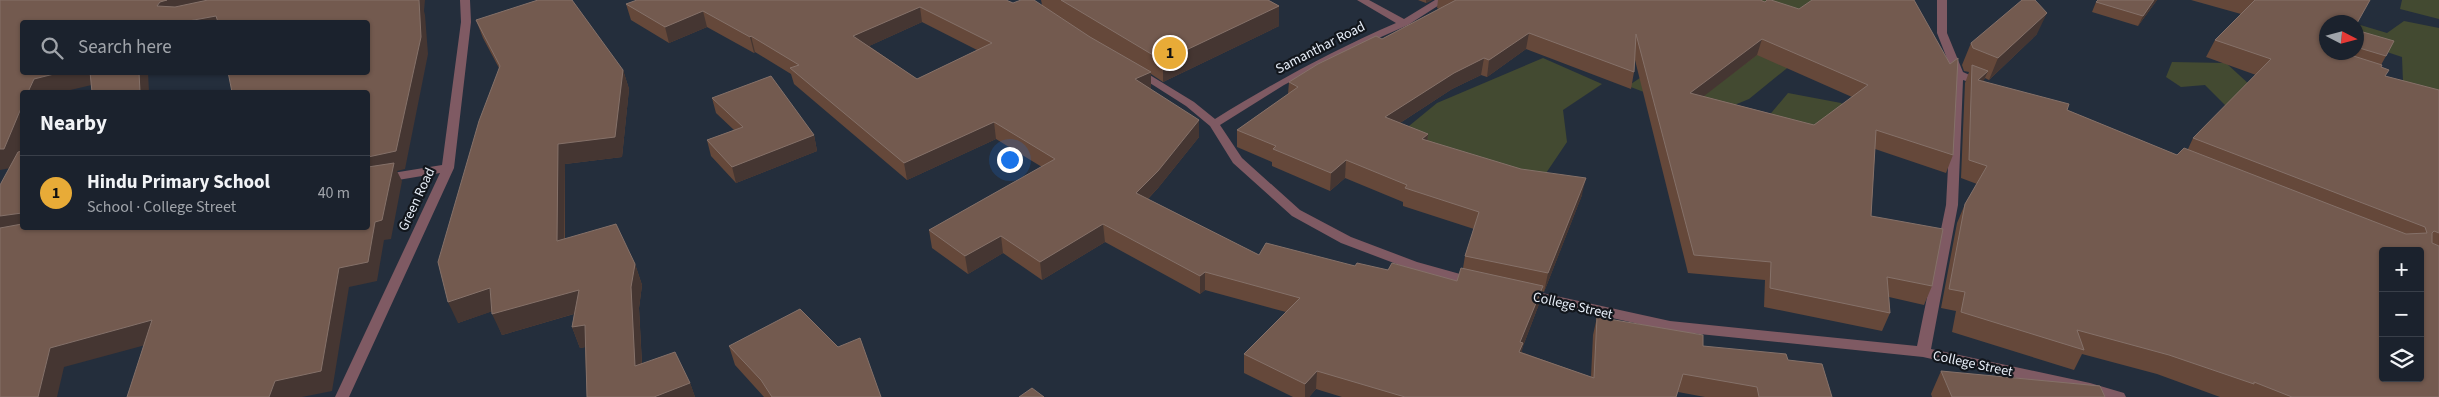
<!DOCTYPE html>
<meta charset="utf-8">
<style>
:root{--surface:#1b222d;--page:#242a35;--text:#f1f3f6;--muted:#a0a4aa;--line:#393f49;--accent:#e8ab37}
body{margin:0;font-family:"Source Sans 3",sans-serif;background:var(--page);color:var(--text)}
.controls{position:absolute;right:15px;bottom:15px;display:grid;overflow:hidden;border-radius:5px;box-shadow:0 1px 4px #0004}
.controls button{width:45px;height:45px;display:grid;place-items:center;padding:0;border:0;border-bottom:1px solid var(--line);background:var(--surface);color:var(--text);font:25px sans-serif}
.compass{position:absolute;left:2319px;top:15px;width:45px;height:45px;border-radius:50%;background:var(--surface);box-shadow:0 1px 4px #0004;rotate:96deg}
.you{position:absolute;left:1009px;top:159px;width:18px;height:18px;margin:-12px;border:4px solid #fff;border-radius:50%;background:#1a73e8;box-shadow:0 0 0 8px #1a73e833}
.badge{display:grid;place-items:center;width:32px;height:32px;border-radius:50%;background:var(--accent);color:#111;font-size:16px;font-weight:700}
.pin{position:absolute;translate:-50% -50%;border:2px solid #fff;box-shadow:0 1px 5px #0006}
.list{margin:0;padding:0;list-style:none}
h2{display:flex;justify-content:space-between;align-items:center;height:65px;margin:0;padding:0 20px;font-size:21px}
h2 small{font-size:16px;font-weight:400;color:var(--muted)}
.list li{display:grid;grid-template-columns:32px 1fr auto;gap:15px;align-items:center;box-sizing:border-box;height:75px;padding:0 20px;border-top:1px solid var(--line)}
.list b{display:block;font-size:19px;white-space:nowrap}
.list p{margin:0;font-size:16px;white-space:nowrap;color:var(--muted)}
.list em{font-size:16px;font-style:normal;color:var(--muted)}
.icon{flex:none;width:28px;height:28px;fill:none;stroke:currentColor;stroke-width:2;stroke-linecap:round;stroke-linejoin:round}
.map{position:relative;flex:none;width:2439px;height:397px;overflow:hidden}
.search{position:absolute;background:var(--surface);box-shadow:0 1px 4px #0004;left:20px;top:20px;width:350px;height:55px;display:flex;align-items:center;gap:12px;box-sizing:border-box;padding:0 18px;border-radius:5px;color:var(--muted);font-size:19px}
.panel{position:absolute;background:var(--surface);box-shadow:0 1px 4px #0004;left:20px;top:90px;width:350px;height:140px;border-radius:5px}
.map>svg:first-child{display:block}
</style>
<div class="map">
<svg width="2439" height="397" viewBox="0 0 2439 397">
<rect width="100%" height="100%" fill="#242e3c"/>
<path fill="#434a31" d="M 1743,0 L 1871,0 L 1749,99 L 1676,129 L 1681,106 L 1628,86 L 1698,39 Z
M 2402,0 L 2439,0 L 2439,19 L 2400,9 Z
M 2404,21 L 2439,28 L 2439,95 L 2403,82 L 2402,57 L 2357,42 L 2357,24 L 2387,33 Z
M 1543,58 L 1602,84 L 1563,110 L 1567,142 L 1536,188 L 1398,135 L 1437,103 Z
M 2172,62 L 2226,63 L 2250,85 L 2238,118 L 2205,85 L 2181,87 L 2166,77 Z
M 1788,93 L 1841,103 L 1865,120 L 1844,154 L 1767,118 Z"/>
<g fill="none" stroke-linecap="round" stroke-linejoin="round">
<path fill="#7f5a63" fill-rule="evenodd" d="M 460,0 L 470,0 L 471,22 L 454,168 L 349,397 L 335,397 L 440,173 L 368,185 L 368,177 L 442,165 L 461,22 Z
M 1357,0 L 1369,0 L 1404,19 L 1435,0 L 1447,0 L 1408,25 L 1345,53 L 1284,85 L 1220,125 L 1242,158 L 1300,210 L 1351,237 L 1417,262 L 1478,279 L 1480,282 L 1478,285 L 1473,286 L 1407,268 L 1341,243 L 1292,216 L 1233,163 L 1210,126 L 1186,106 L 1131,71 L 1136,68 L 1140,69 L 1194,102 L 1215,119 C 1275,82 1331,51 1396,23 Z
M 1937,0 L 1947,0 L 1947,33 L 1963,72 L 1989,84 L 1983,87 L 1963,80 L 1958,205 L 1931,349 L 2090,383 L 2124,393 L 2126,397 L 2101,397 L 1923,357 L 1670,331 L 1519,297 L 1517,294 L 1519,291 L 1524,289 L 1670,321 L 1917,346 L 1946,205 L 1953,74 L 1937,33 Z"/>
</g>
<path fill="#65483a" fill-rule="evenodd" d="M 1041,0 L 1268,0 L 1279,6 L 1279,26 L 1163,82 L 1151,74 L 1151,88 L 1150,89 L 1199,137 L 1158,188 L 1148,199 L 1259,255 L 1355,266 L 1457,281 L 1463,268 L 1465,256 L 1474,229 L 1403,206 L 1403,202 L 1345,178 L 1330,191 L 1272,166 L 1272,162 L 1237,147 L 1237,130 L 1288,94 L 1289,82 L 1382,39 L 1439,9 L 1437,8 L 1438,0 L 1760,0 L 1765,2 L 1953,155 L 1946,173 L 1875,149 L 1871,216 L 1932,286 L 1924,305 L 1889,297 L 1890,313 L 1882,331 L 1764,307 L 1765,280 L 1688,273 L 1635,60 L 1634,72 L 1631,89 L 1526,49 L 1487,77 L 1481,75 L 1452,89 L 1400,123 L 1428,134 L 1427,140 L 1582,195 L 1544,292 L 1542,291 L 1539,304 L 1523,346 L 1521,352 L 1591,377 L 1593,335 L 1597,317 L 1703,346 L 1788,360 L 1832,397 L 1705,397 L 1678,392 L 1676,397 L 1342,397 L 1316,389 L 1309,397 L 1293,397 L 1244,373 L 1244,354 L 1286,312 L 1205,290 L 1200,294 L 1105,242 L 1042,280 L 1003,253 L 968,274 L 932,248 L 929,230 L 1042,167 L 996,139 L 907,180 L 794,84 L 791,74 L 755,52 L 754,53 L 707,27 L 669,43 L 631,20 L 626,4 L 1013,3 L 1042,5 ZM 922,22 L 977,50 L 917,79 L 869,46 ZM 1757,55 L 1852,97 L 1814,125 L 1703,96 Z
M 1418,0 L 1432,0 L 1426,3 Z
M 2157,0 L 2138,26 L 2092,12 L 2096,2 Z
M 2191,0 L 2370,0 L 2326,22 L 2326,52 L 2356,52 L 2356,30 L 2386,56 L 2381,65 L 2381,67 L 2385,76 L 2439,90 L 2439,397 L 2220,397 L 2157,374 L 2082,354 L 2074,370 L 1952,332 L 1956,311 L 1941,308 L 1957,223 L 1965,204 L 1977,184 L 1961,178 L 1965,83 L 1969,72 L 1964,71 L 1962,65 L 1971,43 L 2037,34 L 1989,80 L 1985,78 L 1983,81 L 2067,110 L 2177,155 L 2188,149 L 2193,138 L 2256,75 L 2206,57 L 2215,40 L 2241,14 Z
M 476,20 L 623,70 L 629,89 L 622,157 L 565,164 L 565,239 L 635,264 L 642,285 L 639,308 L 642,364 L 690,383 L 695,397 L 587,397 L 585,347 L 580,348 L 572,327 L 574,314 L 502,335 L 492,311 L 458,323 L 499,68 L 483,38 Z
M 712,98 L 814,135 L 817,151 L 736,183 L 711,156 L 707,140 L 734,130 L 716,113 Z
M 729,346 L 881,397 L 764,397 L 735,365 Z
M 1941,371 L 2105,397 L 1932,397 L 1931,394 Z"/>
<path fill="#453632" d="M 167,0 L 247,0 L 166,22 L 157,6 L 160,2 Z
M 417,0 L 425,0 L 424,11 L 425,15 L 428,54 L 405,169 L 397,171 L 402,181 L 391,239 L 384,240 L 377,281 L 349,287 L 332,391 L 302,397 L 269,397 L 275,381 L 368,177 L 368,157 Z
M 1426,0 L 1432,0 L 1426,3 Z
M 2154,0 L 2157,0 L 2138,26 L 2143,16 Z
M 1279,6 L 1279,26 L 1163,82 L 1163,61 Z
M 920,7 L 922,22 L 856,52 L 853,36 Z
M 703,11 L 707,27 L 669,43 L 665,27 Z
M 2047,13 L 2037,34 L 1989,80 L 1998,58 Z
M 216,16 L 220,22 L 183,22 Z
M 1529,33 L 1526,49 L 1487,77 L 1489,60 Z
M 751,36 L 755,52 L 754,53 L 750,37 Z
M 1762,39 L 1757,55 L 1686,110 L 1690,93 Z
M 2326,39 L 2326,41 L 2318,56 L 2321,42 Z
M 1484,58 L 1481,75 L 1452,89 L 1383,134 L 1385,117 L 1454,73 Z
M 623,70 L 629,89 L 622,157 L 565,164 L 564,261 L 557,241 L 558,144 Z
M 1988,71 L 1980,89 L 1978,80 Z
M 62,72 L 93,72 L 100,83 L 62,92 L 28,92 L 34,79 Z
M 139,72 L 148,72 L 149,92 L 140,92 Z
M 1151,72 L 1151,88 L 1136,95 L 1135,79 Z
M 22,106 L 22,151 L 16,167 L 0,170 L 0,149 Z
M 1199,120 L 1199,137 L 1158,188 L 1137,210 L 1136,193 Z
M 994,122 L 996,139 L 907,180 L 904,163 Z
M 1428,134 L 1426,151 L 1422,139 Z
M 814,135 L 817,151 L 736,183 L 732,167 Z
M 1346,160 L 1345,178 L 1330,191 L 1331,173 Z
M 1586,178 L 1582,195 L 1544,292 L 1548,273 Z
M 22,213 L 22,228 L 0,237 L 0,216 Z
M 1103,224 L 1105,242 L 1042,280 L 1040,262 Z
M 1001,236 L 1003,253 L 968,274 L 965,256 Z
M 635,264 L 642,285 L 639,308 L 643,387 L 635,366 L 631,287 Z
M 1205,272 L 1205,290 L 1200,294 L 1200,276 Z
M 1543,286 L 1539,304 L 1523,346 L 1520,361 L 1516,370 L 1520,342 Z
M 490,288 L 499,309 L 458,323 L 448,302 Z
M 579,290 L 587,310 L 502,335 L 492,314 Z
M 152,320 L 164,340 L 64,367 L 57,397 L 38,397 L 50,348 Z
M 585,325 L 593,346 L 580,348 L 572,327 Z
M 1317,371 L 1316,389 L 1309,397 L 1305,397 L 1305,384 Z
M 690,383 L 695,397 L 654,397 Z"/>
<path fill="#735a4f" stroke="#857169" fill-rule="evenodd" d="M 0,0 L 167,0 L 160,2 L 157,6 L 175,7 L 208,0 L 419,0 L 421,37 L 396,151 L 368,157 L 368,92 L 232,92 L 228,72 L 368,72 L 368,22 L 218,22 L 216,16 L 183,22 L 22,22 L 22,72 L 62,72 L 34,79 L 28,92 L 22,92 L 22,106 L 4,149 L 0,149 Z
M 538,0 L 572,0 L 623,70 L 615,137 L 558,144 L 557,241 L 616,224 L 635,264 L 631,287 L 635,366 L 675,352 L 690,383 L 654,397 L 587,397 L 585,325 L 572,327 L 579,290 L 492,314 L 490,288 L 448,302 L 438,262 L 479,121 L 500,66 L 476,20 Z
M 637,0 L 1006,0 L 1013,3 L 1021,0 L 1034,0 L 1090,37 L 1151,72 L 1135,79 L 1199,120 L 1158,171 L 1136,193 L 1259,255 L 1266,243 L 1355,266 L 1357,263 L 1388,270 L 1392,263 L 1457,281 L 1461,268 L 1543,286 L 1520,342 L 1523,343 L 1519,352 L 1594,378 L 1597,317 L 1703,335 L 1703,346 L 1786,354 L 1788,360 L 1822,364 L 1832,397 L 1759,397 L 1757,387 L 1683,374 L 1676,397 L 1405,397 L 1317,371 L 1305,384 L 1244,354 L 1300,298 L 1205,272 L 1200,276 L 1103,224 L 1040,262 L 1001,236 L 965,256 L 929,230 L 1055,159 L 994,122 L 904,163 L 790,68 L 799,65 L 751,36 L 750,37 L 703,11 L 665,27 L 626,4 ZM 920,7 L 992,43 L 917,79 L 853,36 Z
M 1061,0 L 1268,0 L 1279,6 L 1163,61 Z
M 1456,0 L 1760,0 L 1765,2 L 1767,0 L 1771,0 L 1799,9 L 1812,0 L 1914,0 L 1950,64 L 1958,58 L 1953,155 L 1876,130 L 1871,216 L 1943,229 L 1932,286 L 1887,277 L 1890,313 L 1770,288 L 1771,262 L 1694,255 L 1636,34 L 1634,72 L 1529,33 L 1489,60 L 1484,58 L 1454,73 L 1385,117 L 1428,134 L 1422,139 L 1521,169 L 1586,178 L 1548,273 L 1465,256 L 1479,212 L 1405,188 L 1407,185 L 1346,160 L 1331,173 L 1273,149 L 1276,146 L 1237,130 L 1298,87 L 1289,82 L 1318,64 L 1376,36 L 1382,39 ZM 1762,39 L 1868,85 L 1814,125 L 1690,93 Z
M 2022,0 L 2035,0 L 2047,13 L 1998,58 L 1973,48 L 1971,43 Z
M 2098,0 L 2154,0 L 2143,16 L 2096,2 Z
M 2255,0 L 2370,0 L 2356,25 L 2356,22 L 2326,22 L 2326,39 L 2321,42 L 2321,46 L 2326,48 L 2326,52 L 2341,52 L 2382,65 L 2381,67 L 2389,70 L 2385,76 L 2439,90 L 2439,233 L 2434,231 L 2432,233 L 2432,243 L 2439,246 L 2439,397 L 2292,397 L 2254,382 L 2254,384 L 2169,355 L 2077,330 L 2084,350 L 1961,312 L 1965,292 L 1949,289 L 1965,204 L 1987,166 L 1969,160 L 1972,65 L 1988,71 L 1978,80 L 2069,104 L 2067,110 L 2177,155 L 2184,148 L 2406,234 L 2427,233 L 2425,227 L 2193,138 L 2271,59 L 2215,40 ZM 2383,251 L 2420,251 L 2420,378 L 2383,378 Z
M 2356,30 L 2394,41 L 2386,56 L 2356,47 Z
M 90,72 L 139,72 L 140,92 L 92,92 Z
M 771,76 L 814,135 L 732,167 L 707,140 L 743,127 L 712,98 Z
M 22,151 L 22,213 L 0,216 L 0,185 L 18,152 Z
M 394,163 L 382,220 L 375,222 L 368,262 L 339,268 L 321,371 L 275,381 L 269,397 L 127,397 L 152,320 L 50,348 L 38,397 L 0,397 L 0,228 L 22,224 L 22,228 L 368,228 L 368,167 Z
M 800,309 L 838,347 L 860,338 L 881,397 L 772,397 L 761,380 L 729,346 Z
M 1941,371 L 2100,386 L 2105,397 L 1952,397 Z
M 1032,388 L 1044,397 L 1019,397 Z"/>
<g text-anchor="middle" stroke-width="4.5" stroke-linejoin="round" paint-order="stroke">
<g font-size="14" fill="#e6edf7" stroke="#12161c">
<text transform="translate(1320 47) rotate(-27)" y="5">Samanthar Road</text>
<text transform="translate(416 199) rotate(-65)" y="5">Green Road</text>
<text transform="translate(1573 305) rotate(13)" y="5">College Street</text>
<text transform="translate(1973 363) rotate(12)" y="5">College Street</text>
</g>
</g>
</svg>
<div class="controls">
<button>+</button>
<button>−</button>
<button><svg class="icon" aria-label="layers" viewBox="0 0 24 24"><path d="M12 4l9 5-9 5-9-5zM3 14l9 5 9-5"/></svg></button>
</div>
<svg class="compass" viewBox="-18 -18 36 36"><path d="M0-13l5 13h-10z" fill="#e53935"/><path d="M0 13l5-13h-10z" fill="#a0a4aa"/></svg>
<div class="you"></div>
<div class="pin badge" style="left:1170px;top:53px">1</div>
<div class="search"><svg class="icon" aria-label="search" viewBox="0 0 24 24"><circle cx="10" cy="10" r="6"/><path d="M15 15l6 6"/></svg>Search here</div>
<section class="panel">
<h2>Nearby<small></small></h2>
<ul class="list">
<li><span class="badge">1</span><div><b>Hindu Primary School</b><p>School · College Street</p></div><em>40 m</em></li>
</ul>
</section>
</div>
